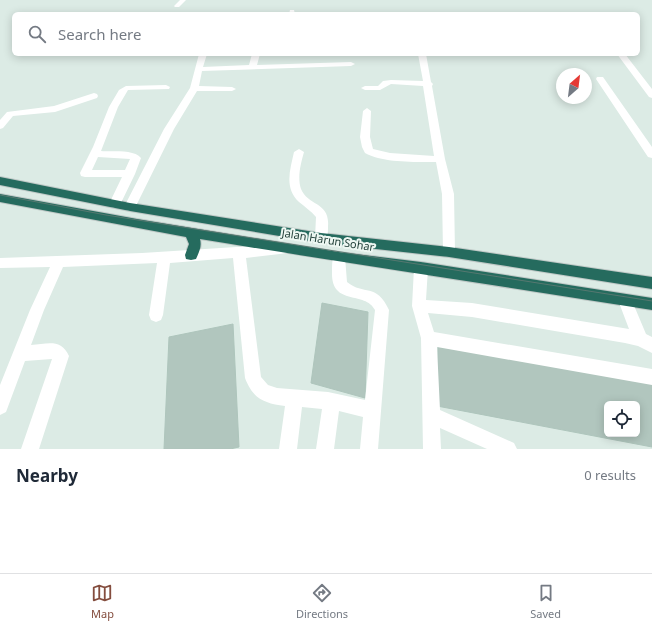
<!DOCTYPE html>
<style>
:root{--surface:#fff;--page:#f2f2f3;--text:#1f2937;--muted:#747a83;--line:#e0e1e3;--accent:#844d3e}
body{margin:0;font-family:"Noto Sans",sans-serif;background:var(--page);color:var(--text)}
.controls{position:absolute;right:12px;bottom:12px;display:grid;overflow:hidden;border-radius:6px;box-shadow:0 2px 10px #0003}
.controls button{width:36px;height:36px;display:grid;place-items:center;padding:0;border:0;border-bottom:1px solid var(--line);background:var(--surface);color:var(--text);font:20px sans-serif}
.compass{position:absolute;left:556px;top:68px;width:36px;height:36px;border-radius:50%;background:var(--surface);box-shadow:0 2px 10px #0003;rotate:28deg}
.list{margin:0;padding:0;list-style:none}
h2{display:flex;justify-content:space-between;align-items:center;height:52px;margin:0;padding:0 16px;font-size:17px}
h2 small{font-size:13px;font-weight:400;color:var(--muted)}
.icon{flex:none;width:22px;height:22px;fill:none;stroke:currentColor;stroke-width:2;stroke-linecap:round;stroke-linejoin:round}
.map{position:relative;flex:none;width:652px;height:449px;overflow:hidden}
.search{position:absolute;background:var(--surface);box-shadow:0 2px 10px #0003;left:12px;right:12px;top:12px;height:44px;display:flex;align-items:center;gap:10px;box-sizing:border-box;padding:0 14px;border-radius:6px;color:var(--muted);font-size:15px}
.sheet{height:124px;background:var(--surface)}
nav{display:flex;justify-content:space-around;align-items:center;box-sizing:border-box;height:56px;border-top:1px solid var(--line);background:var(--surface);font-size:11px;color:var(--muted)}
nav a{display:grid;justify-items:center;gap:2px}
nav .on{color:var(--accent)}
.map>svg:first-child{display:block}
</style>
<div class="map">
<svg width="652" height="449" viewBox="0 0 652 449">
<rect width="100%" height="100%" fill="#dcebe5"/>
<path fill="#b1c6be" stroke="#aec5bc" fill-rule="evenodd" d="M 322,303 L 368,312 L 365,398 L 311,383 Z
M 233,324 L 239,447 L 230,449 L 164,449 L 169,337 Z
M 438,347 L 652,382 L 652,447 L 437,406 ZM 607,404 L 637,404 L 637,434 L 607,434 Z"/>
<g fill="none" stroke-linecap="round" stroke-linejoin="round">
<defs>
<path id="highway" d="M 0,177 L 130,203 L 321,233 L 449,247 L 652,277 L 652,289 L 449,257 L 321,243 L 130,211 L 0,185 Z
M 0,194 L 137,219 L 339,252 L 421,262 L 652,298 L 652,310 C 501,286 351,264 200,239 C 202,247 199,252 196,259 L 191,260 L 186,259 L 185,255 L 189,244 L 186,237 L 0,202 Z"/>
</defs>
<use href="#highway" stroke="#bfc8c6" stroke-width="2"/>
<path fill="#fff" fill-rule="evenodd" d="M 180,0 L 186,0 L 179,7 L 175,7 L 174,6 Z
M 290,10 L 294,10 L 295,14 L 289,14 Z
M 199,54 L 207,54 L 203,67 L 249,65 L 252,54 L 260,54 L 257,65 L 351,62 L 355,64 L 351,66 L 202,71 L 199,86 L 232,87 L 236,89 L 232,91 L 197,91 L 174,129 L 134,210 L 130,211 L 126,210 L 124,207 L 164,129 L 190,88 Z
M 418,54 L 426,54 L 431,82 L 433,84 L 432,86 L 445,159 L 454,194 L 455,252 L 454,256 L 449,257 L 444,256 L 443,252 L 442,194 L 436,162 C 416,162 383,163 365,153 L 362,147 L 360,137 L 363,111 L 367,108 L 371,111 L 370,137 L 373,149 L 390,153 L 434,156 L 423,86 L 391,84 L 380,90 L 365,90 L 361,88 L 365,86 L 378,86 L 383,81 L 391,80 L 423,81 Z
M 617,54 L 625,54 L 652,89 L 652,98 L 649,97 Z
M 597,77 L 603,77 L 652,147 L 652,158 L 648,157 L 596,79 Z
M 166,85 L 170,87 L 169,89 L 128,90 L 118,107 L 101,151 C 112,152 134,149 141,158 L 135,174 L 119,207 L 115,208 L 111,207 L 109,204 L 122,177 L 85,177 L 81,176 L 80,173 L 93,147 L 109,107 L 119,90 L 126,86 ZM 98,157 L 130,159 L 125,170 L 92,170 Z
M 94,93 L 97,94 L 98,96 L 97,98 L 55,112 L 13,116 L 3,128 L 0,129 L 0,120 L 7,112 L 54,106 Z
M 299,149 L 304,152 C 301,163 297,177 301,189 C 308,206 330,202 328,226 C 328,232 328,237 325,241 L 321,243 L 317,241 L 315,238 L 316,217 C 311,211 305,207 299,202 C 284,188 290,170 294,152 Z
M 284,244 L 288,245 L 290,249 L 288,253 L 246,258 L 261,377 L 268,385 L 277,388 L 328,392 L 365,400 L 375,310 C 365,290 331,307 332,272 C 332,266 332,259 334,253 L 339,252 L 344,253 L 345,257 L 347,282 C 364,296 376,282 389,310 L 378,449 L 360,449 L 363,417 L 339,411 L 334,449 L 316,449 L 322,409 L 302,407 L 297,449 L 279,449 L 285,406 C 264,403 253,399 245,378 L 233,258 L 170,263 L 163,315 L 161,320 L 156,322 L 151,320 L 149,315 L 157,263 L 63,267 L 44,310 L 31,345 C 47,344 61,338 69,356 L 39,449 L 21,449 L 52,359 L 25,361 L 6,412 L 0,415 L 0,385 L 30,310 L 50,267 L 0,268 L 0,258 L 142,253 Z
M 421,262 L 426,264 L 428,268 L 426,300 L 472,303 L 629,329 L 618,300 L 620,296 L 625,294 L 630,296 L 646,334 L 652,337 L 652,353 L 638,346 L 625,343 L 472,317 L 428,313 L 434,332 L 652,369 L 652,385 L 437,347 L 440,410 L 514,443 L 517,449 L 487,449 L 440,428 L 441,449 L 423,449 L 421,338 L 412,306 L 414,268 L 416,264 Z"/>
<use href="#highway" fill="#256b5e" fill-rule="evenodd"/>
<path stroke="#567870" stroke-width="1" d="M 0,195 L 106,215 L 652,301"/>
</g>
<g text-anchor="middle" stroke-width="4" stroke-linejoin="round" paint-order="stroke">
<g font-size="11" fill="#1c3b34" stroke="#edf7f2">
<text transform="translate(328 240) rotate(9)" y="4">Jalan Harun Sohar</text>
</g>
</g>
</svg>
<div class="controls">
<button><svg class="icon" aria-label="locate" viewBox="0 0 24 24"><circle cx="12" cy="12" r="6"/><path d="M12 2v4M12 18v4M2 12h4M18 12h4"/></svg></button>
</div>
<svg class="compass" viewBox="-18 -18 36 36"><path d="M0-13l5 13h-10z" fill="#e53935"/><path d="M0 13l5-13h-10z" fill="#747a83"/></svg>
<div class="search"><svg class="icon" aria-label="search" viewBox="0 0 24 24"><circle cx="10" cy="10" r="6"/><path d="M15 15l6 6"/></svg>Search here</div>
</div>
<section class="sheet">
<h2>Nearby<small>0 results</small></h2>
<ul class="list">
</ul>
</section>
<nav>
<a class="on"><svg class="icon" aria-label="map" viewBox="0 0 24 24"><path d="M3 6l6-2 6 2 6-2v14l-6 2-6-2-6 2zM9 4v14M15 6v14"/></svg>Map</a>
<a><svg class="icon" aria-label="directions" viewBox="0 0 24 24"><path d="M12 3l9 9-9 9-9-9zM9 14v-3h6M13 9l2 2-2 2"/></svg>Directions</a>
<a><svg class="icon" aria-label="saved" viewBox="0 0 24 24"><path d="M7 4h10v16l-5-4-5 4z"/></svg>Saved</a>
</nav>
